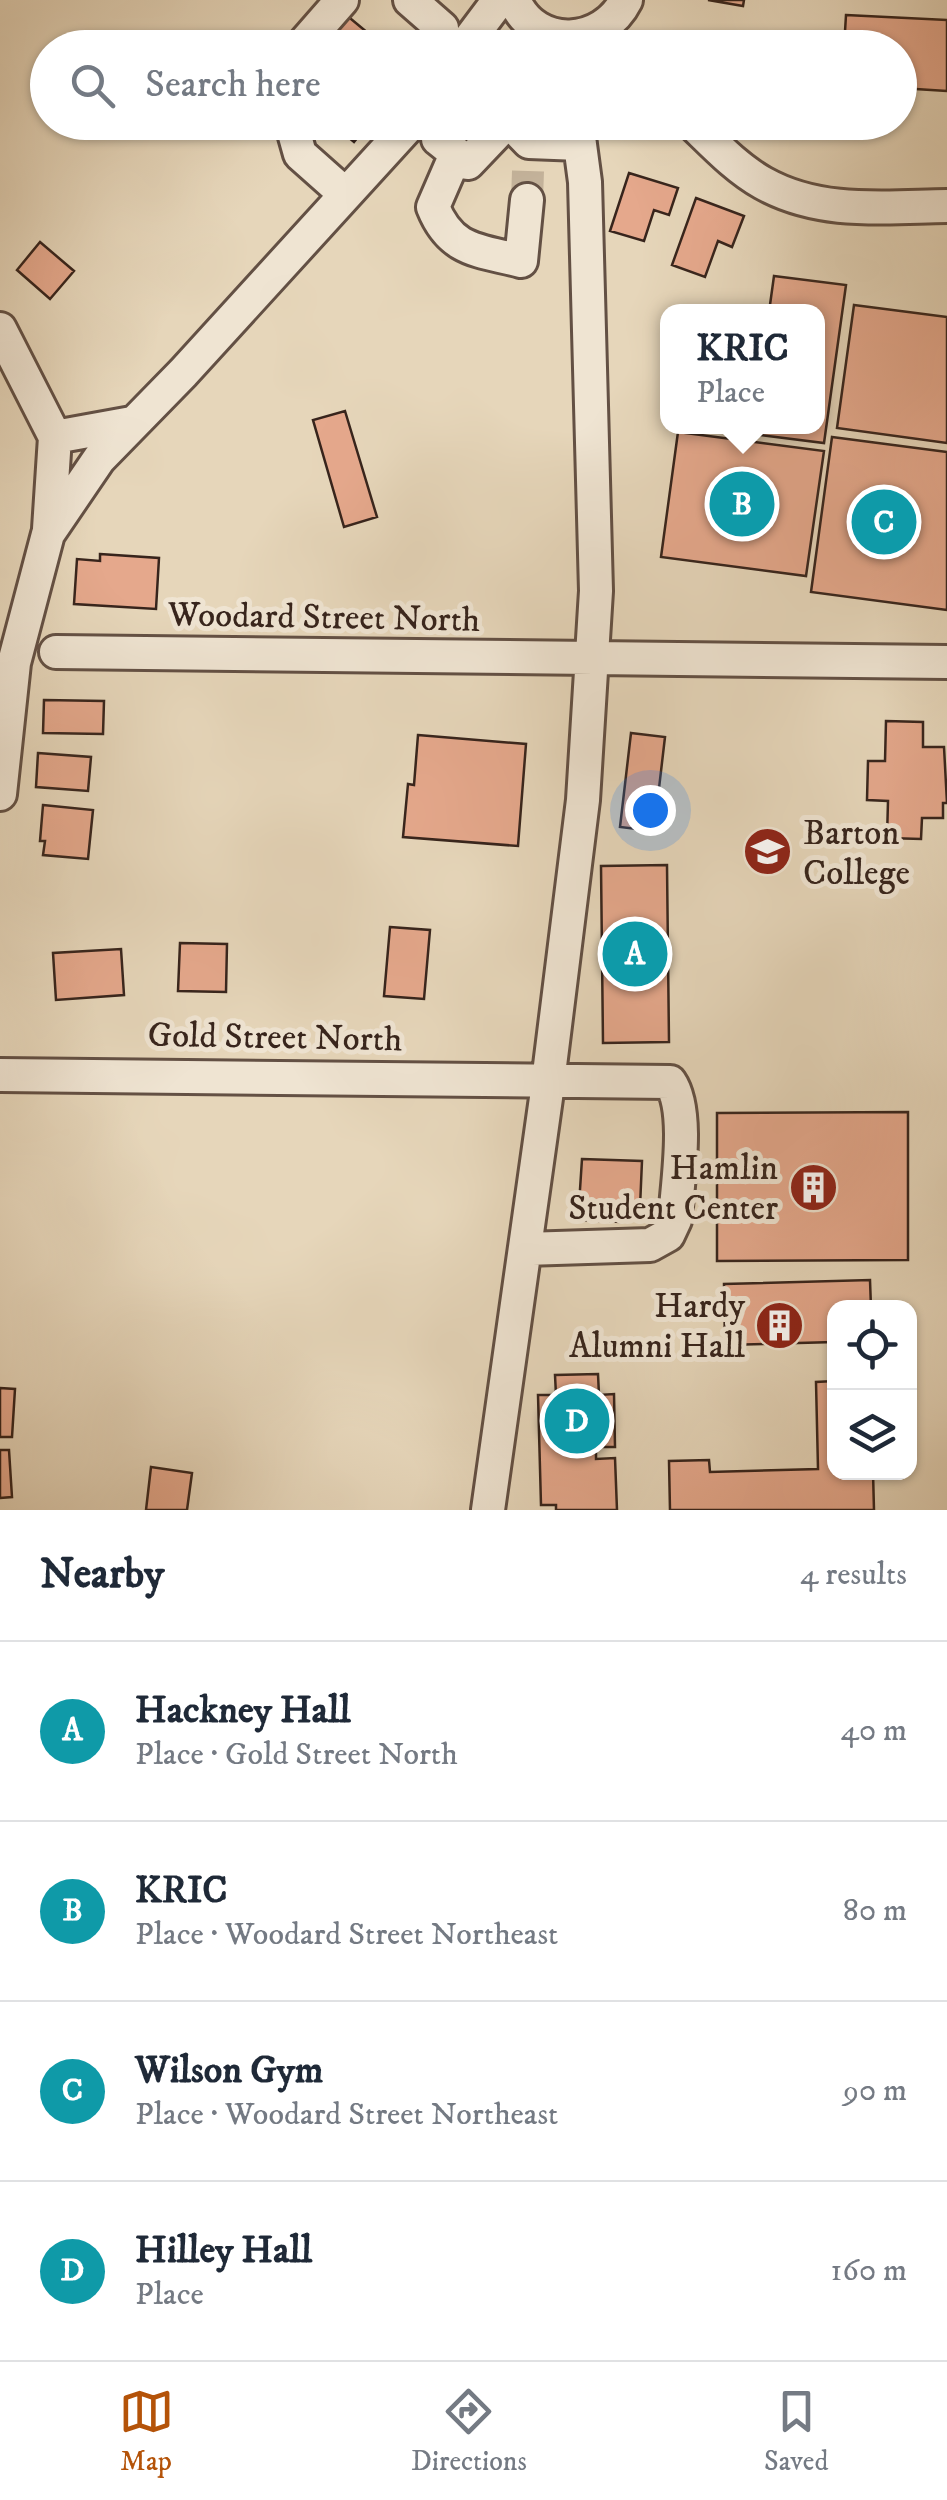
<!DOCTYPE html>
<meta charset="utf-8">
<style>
:root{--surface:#fff;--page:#f6f6f7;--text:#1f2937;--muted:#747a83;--line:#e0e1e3;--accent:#b45309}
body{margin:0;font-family:"IM FELL DW Pica",serif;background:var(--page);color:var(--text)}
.controls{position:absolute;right:30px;bottom:30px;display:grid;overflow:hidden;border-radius:20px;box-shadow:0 2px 8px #0004}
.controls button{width:90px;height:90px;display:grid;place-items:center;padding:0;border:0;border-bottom:2px solid var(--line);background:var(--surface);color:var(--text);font:50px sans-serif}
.you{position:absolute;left:650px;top:810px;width:35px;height:35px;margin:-25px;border:8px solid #fff;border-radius:50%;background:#1a73e8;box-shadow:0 0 0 15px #1a73e833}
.badge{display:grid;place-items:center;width:65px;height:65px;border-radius:50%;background:var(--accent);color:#fff;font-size:32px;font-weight:700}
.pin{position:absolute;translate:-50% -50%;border:5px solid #fff;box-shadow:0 2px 10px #0006}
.popup{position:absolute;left:660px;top:304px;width:165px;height:130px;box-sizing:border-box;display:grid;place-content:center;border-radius:20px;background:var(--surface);filter:drop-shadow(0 2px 8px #0005);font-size:32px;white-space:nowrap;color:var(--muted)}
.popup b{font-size:38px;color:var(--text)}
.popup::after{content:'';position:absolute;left:50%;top:100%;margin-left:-20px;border:20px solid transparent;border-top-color:var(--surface)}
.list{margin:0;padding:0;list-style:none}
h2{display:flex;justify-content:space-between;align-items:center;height:130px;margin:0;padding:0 40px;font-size:42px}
h2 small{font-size:32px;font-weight:400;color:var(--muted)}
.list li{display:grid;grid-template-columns:65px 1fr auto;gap:30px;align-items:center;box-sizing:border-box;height:180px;padding:0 40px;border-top:2px solid var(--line)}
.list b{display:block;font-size:38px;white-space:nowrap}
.list p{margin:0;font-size:32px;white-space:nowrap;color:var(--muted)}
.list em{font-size:32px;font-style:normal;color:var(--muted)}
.icon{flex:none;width:55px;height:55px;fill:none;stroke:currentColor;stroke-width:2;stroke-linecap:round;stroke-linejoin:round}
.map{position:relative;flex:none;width:947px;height:1510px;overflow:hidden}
.search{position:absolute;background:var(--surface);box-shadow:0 2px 8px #0004;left:30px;right:30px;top:30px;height:110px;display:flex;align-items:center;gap:25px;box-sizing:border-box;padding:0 35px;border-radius:55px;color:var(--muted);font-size:38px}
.sheet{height:850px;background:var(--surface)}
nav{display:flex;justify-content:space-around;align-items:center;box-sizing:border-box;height:140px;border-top:2px solid var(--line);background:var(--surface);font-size:28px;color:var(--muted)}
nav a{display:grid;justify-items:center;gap:5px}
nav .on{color:var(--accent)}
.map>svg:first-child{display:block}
</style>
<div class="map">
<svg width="947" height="1510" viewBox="0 0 947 1510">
<rect width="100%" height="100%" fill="#e6d6ba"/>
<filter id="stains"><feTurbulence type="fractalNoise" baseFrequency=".002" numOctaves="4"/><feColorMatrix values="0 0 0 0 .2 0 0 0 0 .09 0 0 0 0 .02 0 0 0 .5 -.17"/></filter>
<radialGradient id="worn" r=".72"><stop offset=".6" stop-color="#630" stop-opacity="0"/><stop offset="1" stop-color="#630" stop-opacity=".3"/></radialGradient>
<path fill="#e5a88c" stroke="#37241c" stroke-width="2.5" d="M 708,0 L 744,0 L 743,6 Z
M 339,9 L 386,48 L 307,48 Z
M 846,15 L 947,20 L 947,91 L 900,88 L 900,48 L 844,48 Z
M 330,122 L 370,122 L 354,142 Z
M 629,173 L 678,188 L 669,215 L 654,210 L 644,241 L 610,231 Z
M 696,198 L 744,216 L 732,247 L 718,241 L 705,277 L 672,265 Z
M 40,242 L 74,271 L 50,299 L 17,270 Z
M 774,276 L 846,285 L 824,443 L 752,434 L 753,426 L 817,426 L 817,312 L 769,312 Z
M 854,305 L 947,317 L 947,443 L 837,428 Z
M 345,411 L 377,517 L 344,527 L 313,420 Z
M 678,432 L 824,451 L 806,576 L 661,557 Z
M 832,437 L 947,452 L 947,610 L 811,592 Z
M 100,554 L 159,558 L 156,609 L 74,604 L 77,559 L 100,561 Z
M 44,700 L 104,701 L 103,734 L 43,733 Z
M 886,721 L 923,722 L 923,747 L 944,747 L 947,803 L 943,803 L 943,818 L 922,818 L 921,839 L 887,838 L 888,801 L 867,800 L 868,761 L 885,761 Z
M 631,733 L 665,737 L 654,831 L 620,827 Z
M 418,735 L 526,744 L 518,846 L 403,837 L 408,784 L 414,785 Z
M 38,753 L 91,757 L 88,791 L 36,787 Z
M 43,805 L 93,810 L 88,859 L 43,855 L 45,841 L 40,841 Z
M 667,865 L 669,1042 L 603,1043 L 601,866 Z
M 390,927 L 430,930 L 424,999 L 384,996 Z
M 180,943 L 227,944 L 226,992 L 178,991 Z
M 121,949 L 124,995 L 56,1000 L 53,953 Z
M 908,1112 L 908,1260 L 717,1261 L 717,1113 Z
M 582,1159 L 642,1161 L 640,1207 L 620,1206 L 620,1222 L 578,1220 Z
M 870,1280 L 871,1308 L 834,1308 L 834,1342 L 725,1345 L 724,1284 Z
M 598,1374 L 599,1395 L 614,1394 L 615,1447 L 596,1447 L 596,1459 L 615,1458 L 617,1510 L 556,1510 L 556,1505 L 541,1505 L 538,1395 L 556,1395 L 555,1375 Z
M 834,1381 L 834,1472 L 873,1472 L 874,1510 L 670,1510 L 669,1461 L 709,1460 L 710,1472 L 818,1469 L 816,1382 Z
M 0,1388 L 15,1389 L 12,1437 L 0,1437 Z
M 0,1450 L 9,1450 L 12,1497 L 0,1498 Z
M 151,1467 L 192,1473 L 187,1510 L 146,1510 Z"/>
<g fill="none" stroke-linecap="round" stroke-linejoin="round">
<path stroke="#c3b29a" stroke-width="32" stroke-dasharray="32 16" stroke-linecap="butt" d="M 527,200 L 528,171"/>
<defs>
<path id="minor" d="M 410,0 L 442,28
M 514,0 C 536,51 603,46 626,0
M 300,48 L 342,0
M 463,48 L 499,0
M 291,122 L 300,154 L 345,194
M 454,122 L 438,139 L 468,163 L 507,122
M 510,122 L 529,142 L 580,144
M 691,122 C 713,143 736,168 763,183 C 820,215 884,207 947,206
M 456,154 L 433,207 C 451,252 479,250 521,261 L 527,200
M 0,329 L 55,437 L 49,529
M 55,437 L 132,423
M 56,652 L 947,662
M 0,794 L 14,663 L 48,534 L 99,459 L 183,373 L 412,122
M 0,1075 L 670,1082 C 690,1111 677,1185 675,1220 L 668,1235 L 650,1245 L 525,1249
M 488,1510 L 546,1098 L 583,800 L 596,591 L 585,182 L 577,122"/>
</defs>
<use href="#minor" stroke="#635044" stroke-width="38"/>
<use href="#minor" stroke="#efe4d2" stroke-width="32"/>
</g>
<defs>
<symbol id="university-disc" viewBox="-11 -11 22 22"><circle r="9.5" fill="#8f2418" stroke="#efe4d2"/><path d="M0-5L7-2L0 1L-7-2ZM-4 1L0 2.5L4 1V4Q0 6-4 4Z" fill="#fff"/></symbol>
<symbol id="building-disc" viewBox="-11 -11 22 22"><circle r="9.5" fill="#8f2418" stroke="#efe4d2"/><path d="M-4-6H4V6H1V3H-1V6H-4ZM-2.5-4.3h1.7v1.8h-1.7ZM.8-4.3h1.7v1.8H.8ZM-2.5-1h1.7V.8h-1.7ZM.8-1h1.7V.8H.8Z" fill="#fff"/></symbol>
</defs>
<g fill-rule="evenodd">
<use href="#university-disc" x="740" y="824" width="55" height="55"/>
<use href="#building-disc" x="786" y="1160" width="55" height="55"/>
<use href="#building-disc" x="752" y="1298" width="55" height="55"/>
</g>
<g text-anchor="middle" stroke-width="10" stroke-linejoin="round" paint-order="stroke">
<g font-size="35" fill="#37241c" stroke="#efe4d2">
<text transform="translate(324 616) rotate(1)" y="12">Woodard Street North</text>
<text transform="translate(275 1036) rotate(1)" y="12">Gold Street North</text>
</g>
<g font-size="35" fill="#37241c" stroke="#efe4d2" text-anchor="end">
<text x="803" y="844" text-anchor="start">Barton<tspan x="803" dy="40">College</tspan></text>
<text x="778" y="1179">Hamlin<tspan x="778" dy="40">Student Center</tspan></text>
<text x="745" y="1317">Hardy<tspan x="745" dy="40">Alumni Hall</tspan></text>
</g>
</g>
<rect width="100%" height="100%" filter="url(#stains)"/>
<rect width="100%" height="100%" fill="url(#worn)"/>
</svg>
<div class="controls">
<button><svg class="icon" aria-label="locate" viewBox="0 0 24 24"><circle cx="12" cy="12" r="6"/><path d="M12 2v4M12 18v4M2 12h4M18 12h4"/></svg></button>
<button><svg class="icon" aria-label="layers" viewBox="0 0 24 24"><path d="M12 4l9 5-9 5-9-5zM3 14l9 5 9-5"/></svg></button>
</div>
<div class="you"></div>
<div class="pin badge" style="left:635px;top:954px;background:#0f9aa8">A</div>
<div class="pin badge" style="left:742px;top:504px;background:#0f9aa8">B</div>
<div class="popup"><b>KRIC</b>Place</div>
<div class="pin badge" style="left:884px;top:522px;background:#0f9aa8">C</div>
<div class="pin badge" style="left:577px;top:1421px;background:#0f9aa8">D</div>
<div class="search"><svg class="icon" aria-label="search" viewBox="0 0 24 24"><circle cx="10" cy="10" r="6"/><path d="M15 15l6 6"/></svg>Search here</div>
</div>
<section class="sheet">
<h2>Nearby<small>4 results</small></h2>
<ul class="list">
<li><span class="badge" style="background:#0f9aa8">A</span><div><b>Hackney Hall</b><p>Place · Gold Street North</p></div><em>40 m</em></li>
<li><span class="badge" style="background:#0f9aa8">B</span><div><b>KRIC</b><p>Place · Woodard Street Northeast</p></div><em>80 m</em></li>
<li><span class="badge" style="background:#0f9aa8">C</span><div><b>Wilson Gym</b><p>Place · Woodard Street Northeast</p></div><em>90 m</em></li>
<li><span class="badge" style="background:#0f9aa8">D</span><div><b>Hilley Hall</b><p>Place</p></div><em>160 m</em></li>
</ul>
</section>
<nav>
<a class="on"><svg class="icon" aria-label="map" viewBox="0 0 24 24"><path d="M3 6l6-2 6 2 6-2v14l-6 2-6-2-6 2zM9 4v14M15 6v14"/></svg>Map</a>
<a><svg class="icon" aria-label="directions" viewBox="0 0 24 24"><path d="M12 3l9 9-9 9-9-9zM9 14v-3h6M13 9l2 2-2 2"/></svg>Directions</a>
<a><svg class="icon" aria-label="saved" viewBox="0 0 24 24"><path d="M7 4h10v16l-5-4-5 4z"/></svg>Saved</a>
</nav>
